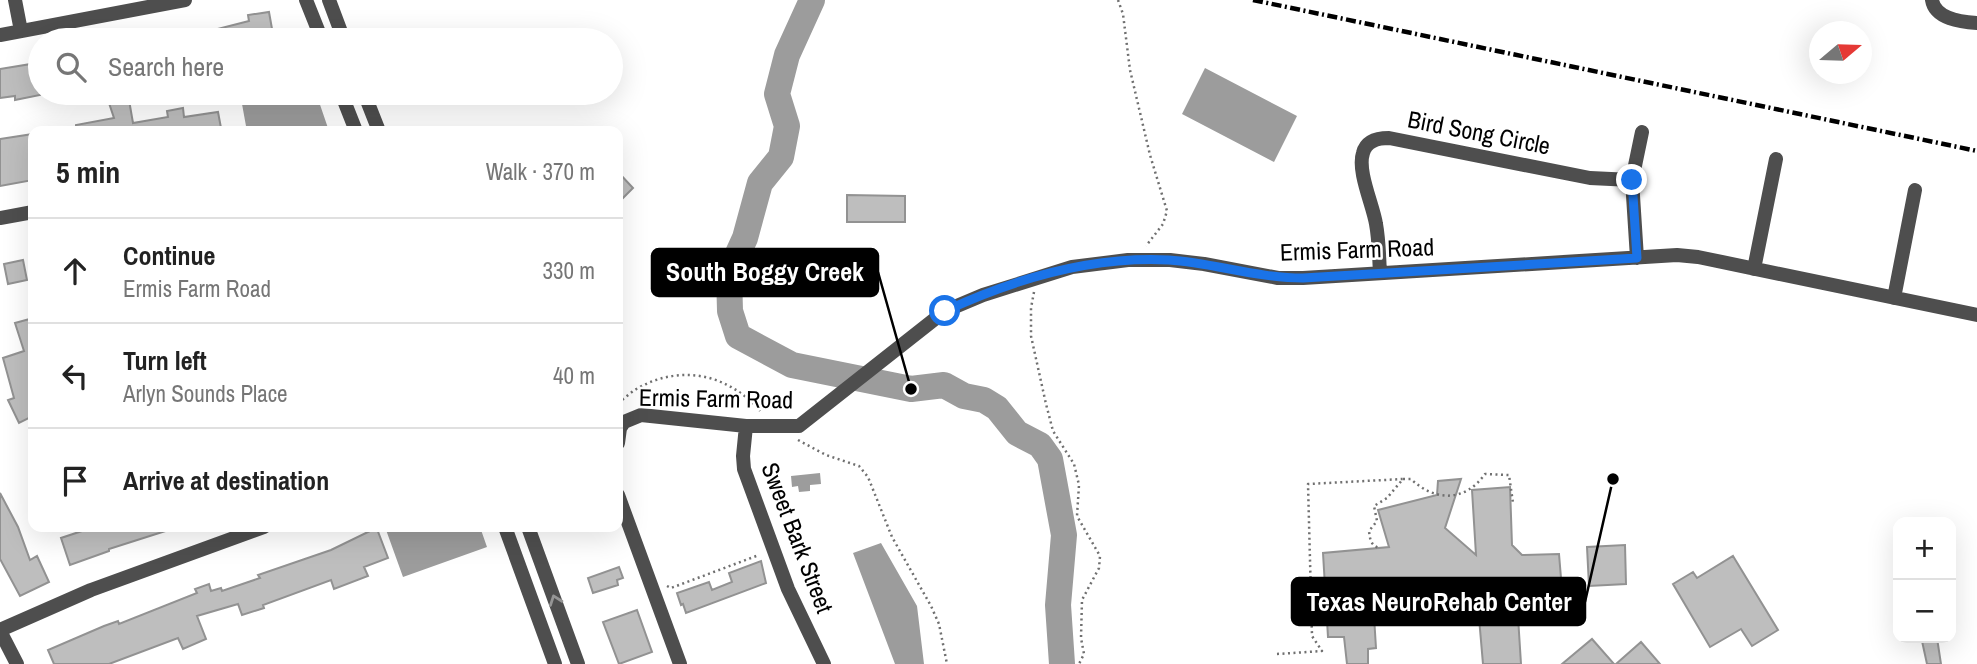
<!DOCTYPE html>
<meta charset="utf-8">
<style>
:root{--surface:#fff;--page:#f6f6f6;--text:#222;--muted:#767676;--line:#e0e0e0}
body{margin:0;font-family:"Archivo Narrow",sans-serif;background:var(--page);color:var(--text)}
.controls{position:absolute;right:21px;bottom:21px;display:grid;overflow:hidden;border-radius:14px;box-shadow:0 7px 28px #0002}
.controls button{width:63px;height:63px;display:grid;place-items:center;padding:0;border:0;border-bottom:2px solid var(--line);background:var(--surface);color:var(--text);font:35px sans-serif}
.compass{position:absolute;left:1809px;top:21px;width:63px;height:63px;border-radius:50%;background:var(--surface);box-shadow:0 7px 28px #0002;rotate:71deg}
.stop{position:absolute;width:21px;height:21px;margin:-16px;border:5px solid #1a73e8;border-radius:50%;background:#fff}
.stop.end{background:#1a73e8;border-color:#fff;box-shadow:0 2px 7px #0008}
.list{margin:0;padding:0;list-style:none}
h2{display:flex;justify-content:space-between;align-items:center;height:91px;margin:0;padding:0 28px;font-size:30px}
h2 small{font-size:23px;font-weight:400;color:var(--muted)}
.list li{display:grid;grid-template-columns:46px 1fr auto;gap:21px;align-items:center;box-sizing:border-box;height:105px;padding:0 28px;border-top:2px solid var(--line)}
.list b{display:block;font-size:26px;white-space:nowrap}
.list p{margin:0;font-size:23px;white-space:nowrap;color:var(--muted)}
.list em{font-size:23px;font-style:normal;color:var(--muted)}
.icon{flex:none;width:38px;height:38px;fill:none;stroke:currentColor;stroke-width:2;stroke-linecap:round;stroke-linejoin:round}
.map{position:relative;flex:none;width:1977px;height:664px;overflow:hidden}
.search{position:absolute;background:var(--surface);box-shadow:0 7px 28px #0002;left:28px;top:28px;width:595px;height:77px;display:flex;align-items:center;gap:18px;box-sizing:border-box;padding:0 24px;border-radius:38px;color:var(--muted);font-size:26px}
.panel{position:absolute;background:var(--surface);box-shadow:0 7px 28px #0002;left:28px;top:126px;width:595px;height:406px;border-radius:14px}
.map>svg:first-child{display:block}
</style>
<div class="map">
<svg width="1977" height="664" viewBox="0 0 1977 664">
<rect width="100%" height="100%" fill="#fff"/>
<path fill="#9c9c9c" d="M 1205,68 L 1297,116 L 1274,162 L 1182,114 Z
M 240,93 L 316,93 L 329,131 L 254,131 L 246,126 Z
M 820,473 L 821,484 L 810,485 L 810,491 L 799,492 L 798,486 L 792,487 L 791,476 Z
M 385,527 L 480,527 L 487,547 L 403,577 Z
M 881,543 L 917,606 L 924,664 L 895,664 L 853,553 Z"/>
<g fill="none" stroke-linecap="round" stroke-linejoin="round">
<path stroke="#9c9c9c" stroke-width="26" d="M 812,0 L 787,55 L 777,94 L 787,126 L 781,157 L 760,183 L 745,238 L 729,273 L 730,311 L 738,336 L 792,365 L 911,389 L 944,385 L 964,396 L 984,400 L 997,408 L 1017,433 L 1040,445 L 1050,459 L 1064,535 L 1058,605 L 1062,664"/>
</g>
<path fill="#bebebe" stroke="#929292" stroke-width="2" d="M 269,12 L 274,40 L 194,40 L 194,35 L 249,21 L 248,15 Z
M 31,64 L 33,78 L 40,77 L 40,95 L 15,100 L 15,96 L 0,98 L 0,69 Z
M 129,100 L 133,123 L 168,117 L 167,111 L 183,108 L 184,117 L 218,112 L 221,128 L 214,131 L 76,131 L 76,125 L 114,118 L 109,103 Z
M 33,134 L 33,180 L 0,186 L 0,139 Z
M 618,172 L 633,188 L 618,203 Z
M 847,195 L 905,196 L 905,222 L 847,222 Z
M 23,260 L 27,280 L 8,284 L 4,264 Z
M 33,318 L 33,416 L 19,423 L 8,400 L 14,398 L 3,358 L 24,351 L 15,323 Z
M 1461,479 L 1445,528 L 1476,555 L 1472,490 L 1510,487 L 1512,545 L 1522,555 L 1559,554 L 1562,590 L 1523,592 L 1517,601 L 1521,664 L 1483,664 L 1478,606 L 1470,597 L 1404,602 L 1403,597 L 1373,600 L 1376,648 L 1368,649 L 1368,664 L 1347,664 L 1344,637 L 1328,637 L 1323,553 L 1389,547 L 1378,510 L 1437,495 L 1438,481 Z
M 0,493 L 18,527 L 30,560 L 37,556 L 49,582 L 20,596 L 0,559 Z
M 94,527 L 175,527 L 175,528 L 109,549 L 109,551 L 70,565 L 61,538 Z
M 374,529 L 377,529 L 388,558 L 364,567 L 368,576 L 334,589 L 331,580 L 263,605 L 264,608 L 242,615 L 238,604 L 197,616 L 206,639 L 183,649 L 178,638 L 109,664 L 54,664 L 48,650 L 104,626 L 118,621 L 119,624 L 197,593 L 195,589 L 209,584 L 211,591 L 221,588 L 222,591 L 260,578 L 258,575 L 331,550 Z
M 1625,545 L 1626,584 L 1589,586 L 1587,547 Z
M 1733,556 L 1778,630 L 1752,646 L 1741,629 L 1710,647 L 1673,584 L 1693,572 L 1697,578 Z
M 761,561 L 766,583 L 686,613 L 683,604 L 681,605 L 677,593 L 709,582 L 712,590 L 732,582 L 729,573 Z
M 619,567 L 623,578 L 617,580 L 618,585 L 593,593 L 588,578 Z
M 637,610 L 652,652 L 619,664 L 603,622 Z
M 1937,638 L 1941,664 L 1927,664 L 1922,641 Z
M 1592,639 L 1614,664 L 1562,664 Z
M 1641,642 L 1660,664 L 1616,664 Z"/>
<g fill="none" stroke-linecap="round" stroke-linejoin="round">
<path stroke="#707070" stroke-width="2.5" stroke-dasharray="2 3.5" stroke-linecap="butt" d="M 1118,0 L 1123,14 L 1130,70 L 1150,155 L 1167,211 L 1163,224 L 1146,246
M 1034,292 L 1031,308 L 1031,336 L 1046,404 L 1053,431 L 1074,464 L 1079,485 L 1077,516 L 1100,556 L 1099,568 L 1082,600 L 1081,638 L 1084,654 L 1079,664
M 618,403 C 625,398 632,391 640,387 C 683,364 729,375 760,411
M 798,440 L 826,455 L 859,466 L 868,477 L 892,537 L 931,606 L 939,624 L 947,664
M 1403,479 L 1411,479 C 1435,502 1465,502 1485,474 L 1509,475 L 1513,503
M 667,586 L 671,588 L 759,555
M 1277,654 L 1322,651 L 1312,636 L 1308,484 L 1403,479 L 1387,498 L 1374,506 L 1377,521 L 1369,531 C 1370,540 1371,545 1379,548"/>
<path stroke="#4e4e4e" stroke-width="14" d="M 15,0 L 21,31
M 1932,0 C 1935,19 1961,22 1977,23
M 0,35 L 185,0
M 0,218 L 33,212
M 1637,258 L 1632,180 L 1642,132
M 1754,269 L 1776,159
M 1380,273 C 1379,257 1379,240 1376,224 C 1373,205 1357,171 1363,153 C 1366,141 1378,138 1389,138 L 1590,178 L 1632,180
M 1894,298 L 1915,190
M 746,426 L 743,456 L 744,469 L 788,589 L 824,664
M 618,443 L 620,428 L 624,422 L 641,415 L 746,426 L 799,426 L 945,311 L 983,295 L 1072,267 L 1128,260 L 1170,260 L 1204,264 L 1278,278 L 1303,278 L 1677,255 L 1698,257 L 1977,315
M 618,495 L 680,664
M 0,630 L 91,590 L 264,527
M 0,631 L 17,664"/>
<path stroke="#4e4e4e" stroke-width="14" d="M 306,0 L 322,40
M 329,0 L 344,40
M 341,93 L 356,131
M 364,93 L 379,131
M 505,527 L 555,664
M 528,527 L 578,664"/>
<path stroke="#000" stroke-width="4.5" stroke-dasharray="10 3.5 2 3.5" stroke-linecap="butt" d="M 1253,0 L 1977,151"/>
</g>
<defs><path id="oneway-chevron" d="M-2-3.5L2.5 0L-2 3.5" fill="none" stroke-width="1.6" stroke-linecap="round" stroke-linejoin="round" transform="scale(1.75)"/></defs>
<use stroke="#959595" href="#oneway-chevron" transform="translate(555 600) rotate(-110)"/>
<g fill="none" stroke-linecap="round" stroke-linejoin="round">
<path stroke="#1a73e8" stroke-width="9" d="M 945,311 C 1014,279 1093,256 1169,260 C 1214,263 1257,278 1303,278 L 1637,258 L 1632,180"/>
</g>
<g text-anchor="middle" stroke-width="5" stroke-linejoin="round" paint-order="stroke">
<g font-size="24" fill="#000" stroke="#fff">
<text transform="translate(1479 133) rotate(11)" y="8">Bird Song Circle</text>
<text transform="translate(1357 250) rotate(-2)" y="8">Ermis Farm Road</text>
<text transform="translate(716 399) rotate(1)" y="8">Ermis Farm Road</text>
<text transform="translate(797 538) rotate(69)" y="8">Sweet Bark Street</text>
</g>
</g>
<path fill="none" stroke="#000" stroke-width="2.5" d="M911 389L878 272M1613 479L1585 602"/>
<g fill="#000" stroke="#fff" stroke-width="2.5">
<circle cx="911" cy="389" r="7"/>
<circle cx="1613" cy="479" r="7"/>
</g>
<g fill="#000" stroke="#000" stroke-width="2.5">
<rect x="652" y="249" width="226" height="47" rx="7"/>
<rect x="1292" y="578" width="293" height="47" rx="7"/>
</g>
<g font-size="26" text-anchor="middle" font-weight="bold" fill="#fff">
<text x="765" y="281">South Boggy Creek</text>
<text x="1439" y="611">Texas NeuroRehab Center</text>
</g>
</svg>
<div class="controls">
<button>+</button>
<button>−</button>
</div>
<svg class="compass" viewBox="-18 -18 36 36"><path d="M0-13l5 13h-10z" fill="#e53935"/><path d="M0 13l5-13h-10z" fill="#767676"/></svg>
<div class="stop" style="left:945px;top:311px"></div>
<div class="stop end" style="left:1632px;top:180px"></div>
<div class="search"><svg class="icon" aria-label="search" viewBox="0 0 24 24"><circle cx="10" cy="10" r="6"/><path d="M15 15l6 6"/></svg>Search here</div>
<section class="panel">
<h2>5 min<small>Walk · 370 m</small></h2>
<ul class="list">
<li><svg class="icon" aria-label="ahead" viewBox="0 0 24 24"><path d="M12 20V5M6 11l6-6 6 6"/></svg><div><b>Continue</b><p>Ermis Farm Road</p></div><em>330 m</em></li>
<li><svg class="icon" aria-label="left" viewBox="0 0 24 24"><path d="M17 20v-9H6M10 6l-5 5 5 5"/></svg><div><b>Turn left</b><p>Arlyn Sounds Place</p></div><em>40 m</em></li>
<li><svg class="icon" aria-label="arrive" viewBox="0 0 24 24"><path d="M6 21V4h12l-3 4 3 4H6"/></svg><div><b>Arrive at destination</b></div></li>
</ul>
</section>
</div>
